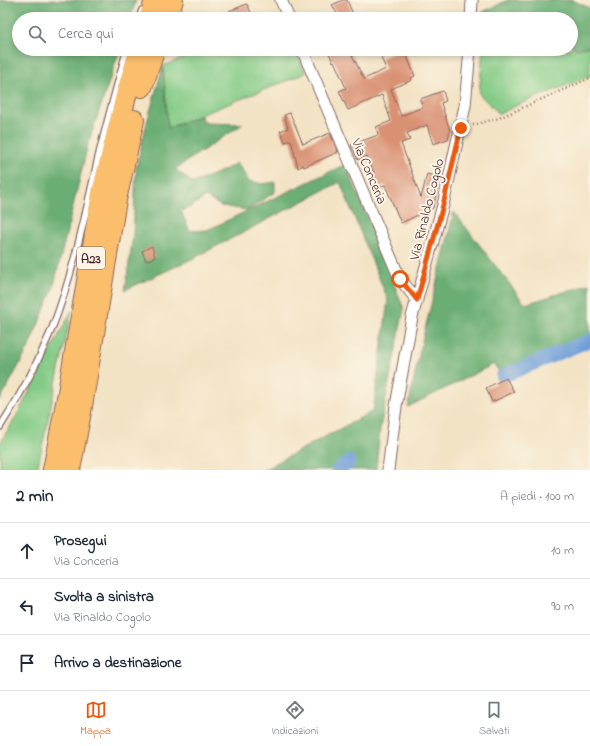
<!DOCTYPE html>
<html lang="it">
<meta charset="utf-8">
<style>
:root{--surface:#fff;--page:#f2f2f3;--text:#1f2937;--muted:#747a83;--line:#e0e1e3;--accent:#ea580c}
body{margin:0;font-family:"Indie Flower",sans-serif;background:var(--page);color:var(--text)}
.stop{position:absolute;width:12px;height:12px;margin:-9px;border:3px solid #ea580c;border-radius:50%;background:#fff}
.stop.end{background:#ea580c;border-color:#fff;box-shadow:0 1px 4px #0008}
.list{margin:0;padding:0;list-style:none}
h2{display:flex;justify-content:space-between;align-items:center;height:52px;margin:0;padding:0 16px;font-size:17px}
h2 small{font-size:13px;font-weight:400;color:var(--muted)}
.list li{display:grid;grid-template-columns:26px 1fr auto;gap:12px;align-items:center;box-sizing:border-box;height:56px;padding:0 16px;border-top:1px solid var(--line)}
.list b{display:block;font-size:15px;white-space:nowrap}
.list p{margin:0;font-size:13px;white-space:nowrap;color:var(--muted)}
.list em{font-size:13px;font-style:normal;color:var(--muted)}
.icon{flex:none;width:22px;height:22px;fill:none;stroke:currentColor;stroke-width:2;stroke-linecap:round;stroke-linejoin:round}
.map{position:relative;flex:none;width:590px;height:470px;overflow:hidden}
.search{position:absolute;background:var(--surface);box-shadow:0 2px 6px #0003;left:12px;right:12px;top:12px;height:44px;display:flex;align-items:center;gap:10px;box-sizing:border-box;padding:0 14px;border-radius:22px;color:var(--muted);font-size:15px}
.sheet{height:220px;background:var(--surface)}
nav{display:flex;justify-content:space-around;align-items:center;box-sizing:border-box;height:56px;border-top:1px solid var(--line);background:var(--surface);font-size:11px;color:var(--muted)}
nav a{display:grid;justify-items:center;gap:2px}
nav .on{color:var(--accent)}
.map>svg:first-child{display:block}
</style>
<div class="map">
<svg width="590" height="470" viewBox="0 0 590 470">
<rect width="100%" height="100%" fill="#fcf5e5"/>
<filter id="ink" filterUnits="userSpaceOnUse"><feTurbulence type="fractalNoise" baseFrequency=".025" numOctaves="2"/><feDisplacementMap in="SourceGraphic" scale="8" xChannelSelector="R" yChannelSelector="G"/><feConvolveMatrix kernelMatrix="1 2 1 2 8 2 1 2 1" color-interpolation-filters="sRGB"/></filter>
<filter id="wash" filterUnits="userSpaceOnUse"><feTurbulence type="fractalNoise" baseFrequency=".012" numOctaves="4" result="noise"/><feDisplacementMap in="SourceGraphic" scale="16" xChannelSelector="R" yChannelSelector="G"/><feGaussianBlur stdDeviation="0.9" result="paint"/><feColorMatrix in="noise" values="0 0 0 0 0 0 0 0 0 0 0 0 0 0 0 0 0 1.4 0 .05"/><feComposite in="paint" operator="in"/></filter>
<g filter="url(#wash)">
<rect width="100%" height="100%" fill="#f3e3c5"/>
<path fill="#83ca86" stroke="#667458" d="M 571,41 L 576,49 L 590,46 L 590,76 L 522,103 L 499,114 L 479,94 L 483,49 L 571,49 Z
M 206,49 L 295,49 L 306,73 L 168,128 L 163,66 Z
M 72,310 L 37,470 L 0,470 L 0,443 L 17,415 Z"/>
<path fill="#6aae73" stroke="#5a664f" d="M 0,0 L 136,0 L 130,19 L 19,19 L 19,49 L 120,49 L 88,144 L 53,289 L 28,349 L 0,400 Z
M 508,0 L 572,0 L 590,8 L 590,46 L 576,49 L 571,41 L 571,19 L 483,19 L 483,12 Z
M 163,66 L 168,128 L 201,116 L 205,123 L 243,124 L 175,169 L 193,183 L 222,171 L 237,163 L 249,181 L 262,184 L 275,182 L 275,192 L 247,210 L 221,206 L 206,197 L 190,207 L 181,211 L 190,231 L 207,230 L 346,164 L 404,309 L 380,428 L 376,470 L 263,470 L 373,411 L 388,300 L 340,182 L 194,258 L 125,290 L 133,236 L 136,168 L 147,122 Z
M 454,212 L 525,304 L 590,284 L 590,336 L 501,375 L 494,364 L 408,407 L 422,341 Z"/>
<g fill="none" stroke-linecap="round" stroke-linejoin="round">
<path stroke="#6d9dd7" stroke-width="14" d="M 503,376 L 590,340
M 338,470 L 349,462"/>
</g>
<g id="blocks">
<path fill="#d99173" d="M 343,0 L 347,0 L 355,19 L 340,19 L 332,5 Z
M 247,4 L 254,19 L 232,19 L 229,11 Z
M 327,49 L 349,49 L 364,79 L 386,69 L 381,58 L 404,49 L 415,76 L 411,78 L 412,80 L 391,89 L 401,116 L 423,107 L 420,99 L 443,91 L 446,101 L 441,103 L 450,131 L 448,139 L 433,144 L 427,125 L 407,133 L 410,140 L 401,143 L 421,198 L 427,174 L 440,177 L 433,208 L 401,223 L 385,185 L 379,187 L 367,156 L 358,160 L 351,145 L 378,135 L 376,127 L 391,121 L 382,95 L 348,110 L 339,91 L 346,88 L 334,61 L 333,62 Z
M 290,113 L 303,144 L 330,133 L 338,152 L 304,167 L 303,165 L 298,168 L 291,140 L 285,142 L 280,131 L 288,128 L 284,115 Z
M 152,246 L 155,257 L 146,261 L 142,251 Z
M 506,378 L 514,392 L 492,402 L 486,388 Z"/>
</g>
</g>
<g filter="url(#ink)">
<use href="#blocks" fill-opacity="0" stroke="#856461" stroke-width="1"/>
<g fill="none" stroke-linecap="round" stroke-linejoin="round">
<defs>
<path id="lane" d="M 139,19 L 142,10
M 0,427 C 20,396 37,365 51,331 C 73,275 85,216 98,158 C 107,121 117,85 127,49"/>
<path id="street" d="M 281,0 L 289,19
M 471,19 L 472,0
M 302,49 L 400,279 L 417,300
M 388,470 L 396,406 L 412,317 L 443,205 L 465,106 L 470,49"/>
<path id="highway" d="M 149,19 L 155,0
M 166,19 L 173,0
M 142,87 L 155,49
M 53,470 L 68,393 L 102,193 L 127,92 L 140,49
M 70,470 L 81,412 L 116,200 L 134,120"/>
</defs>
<use href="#lane" stroke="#856461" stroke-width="8"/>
<use href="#street" stroke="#856461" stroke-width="13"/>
<use href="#highway" stroke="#856461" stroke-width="22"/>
<path stroke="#856461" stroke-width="2.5" stroke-dasharray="1 3" stroke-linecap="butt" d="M 473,125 L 499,118 L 590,78"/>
<use href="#lane" stroke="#fff" stroke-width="5.5"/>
<use href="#street" stroke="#fff" stroke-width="11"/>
<use href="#highway" stroke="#fabe6d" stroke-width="20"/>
</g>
</g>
<g fill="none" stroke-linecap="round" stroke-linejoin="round" filter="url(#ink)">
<path stroke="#ea580c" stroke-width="5" d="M 400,279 L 417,300 L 443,205 L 461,128"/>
</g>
<g text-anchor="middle" stroke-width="4" stroke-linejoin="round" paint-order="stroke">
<rect fill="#fcf5e5" stroke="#7f5f63" stroke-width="1" x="77" y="247" width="28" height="22" rx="3"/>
<g font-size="13" font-weight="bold" fill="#4a1f2b">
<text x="91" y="263">A23</text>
</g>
<g font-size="14" fill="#4a1f2b" stroke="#fcf5e5">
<text transform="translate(370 171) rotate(67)" y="5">Via Conceria</text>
<text transform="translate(426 209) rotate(-76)" y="5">Via Rinaldo Cogolo</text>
</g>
</g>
</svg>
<div class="stop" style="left:400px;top:279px"></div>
<div class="stop end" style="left:461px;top:128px"></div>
<div class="search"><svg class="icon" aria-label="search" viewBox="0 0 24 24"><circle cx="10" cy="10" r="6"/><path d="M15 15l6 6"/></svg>Cerca qui</div>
</div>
<section class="sheet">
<h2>2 min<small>A piedi · 100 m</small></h2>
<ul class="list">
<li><svg class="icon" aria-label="ahead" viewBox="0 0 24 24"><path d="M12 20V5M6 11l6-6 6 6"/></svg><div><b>Prosegui</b><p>Via Conceria</p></div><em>10 m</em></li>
<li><svg class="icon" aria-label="left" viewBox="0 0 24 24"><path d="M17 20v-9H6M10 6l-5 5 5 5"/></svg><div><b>Svolta a sinistra</b><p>Via Rinaldo Cogolo</p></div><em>90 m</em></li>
<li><svg class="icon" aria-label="arrive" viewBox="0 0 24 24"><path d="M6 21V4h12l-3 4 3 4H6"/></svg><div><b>Arrivo a destinazione</b></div></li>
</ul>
</section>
<nav>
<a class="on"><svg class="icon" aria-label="map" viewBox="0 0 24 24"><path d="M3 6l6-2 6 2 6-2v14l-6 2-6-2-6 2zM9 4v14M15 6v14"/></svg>Mappa</a>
<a><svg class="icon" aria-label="directions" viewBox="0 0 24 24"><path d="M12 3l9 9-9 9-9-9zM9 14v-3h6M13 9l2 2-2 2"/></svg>Indicazioni</a>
<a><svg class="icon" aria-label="saved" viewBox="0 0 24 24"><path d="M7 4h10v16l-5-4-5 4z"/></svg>Salvati</a>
</nav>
